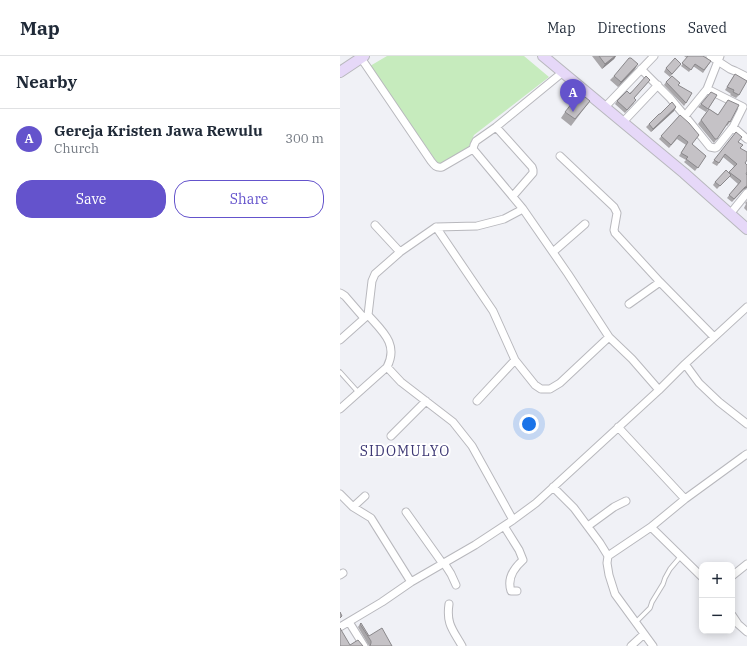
<!DOCTYPE html>
<meta charset="utf-8">
<style>
:root{--surface:#fff;--page:#f2f2f3;--text:#1f2937;--muted:#747a83;--line:#e0e1e3;--accent:#6453cc}
body{margin:0;font-family:"IBM Plex Serif",serif;background:var(--page);color:var(--text)}
.controls{position:absolute;right:12px;bottom:12px;display:grid;overflow:hidden;border-radius:8px;box-shadow:0 2px 10px #0003}
.controls button{width:36px;height:36px;display:grid;place-items:center;padding:0;border:0;border-bottom:1px solid var(--line);background:var(--surface);color:var(--text);font:20px sans-serif}
.you{position:absolute;left:189px;top:368px;width:14px;height:14px;margin:-10px;border:3px solid #fff;border-radius:50%;background:#1a73e8;box-shadow:0 0 0 6px #1a73e833}
.badge{display:grid;place-items:center;width:26px;height:26px;border-radius:50%;background:var(--accent);color:#fff;font-size:13px;font-weight:700}
.pin{position:absolute;translate:-50% -33px;filter:drop-shadow(0 1px 2px #0008)}
.pin::after{content:'';position:absolute;top:21px;width:14px;height:12px;background:inherit;clip-path:polygon(0 0,100% 0,50% 100%)}
.list{margin:0;padding:0;list-style:none}
h2{display:flex;justify-content:space-between;align-items:center;height:52px;margin:0;padding:0 16px;font-size:17px}
h2 small{font-size:13px;font-weight:400;color:var(--muted)}
.list li{display:grid;grid-template-columns:26px 1fr auto;gap:12px;align-items:center;box-sizing:border-box;height:60px;padding:0 16px;border-top:1px solid var(--line)}
.list b{display:block;font-size:15px;white-space:nowrap}
.list p{margin:0;font-size:13px;white-space:nowrap;color:var(--muted)}
.list em{font-size:13px;font-style:normal;color:var(--muted)}
.actions{display:flex;gap:8px;padding:12px 16px}
.actions a{flex:1;padding:9px 0;border:1px solid var(--accent);border-radius:16px;text-align:center;font-size:14px;color:var(--accent)}
.actions .main{background:var(--accent);color:#fff}
.map{position:relative;flex:none;width:407px;height:590px;overflow:hidden}
header{display:flex;align-items:center;gap:24px;box-sizing:border-box;height:56px;padding:0 20px;background:var(--surface);border-bottom:1px solid var(--line)}
header strong{font-size:19px}
nav{display:flex;gap:22px;margin-inline-start:auto;font-size:14px}
main{display:flex}
aside{flex:1;background:var(--surface)}
.map>svg:first-child{display:block}
</style>
<header>
<strong>Map</strong>
<nav><a>Map</a><a>Directions</a><a>Saved</a></nav>
</header>
<main>
<aside>
<h2>Nearby<small></small></h2>
<ul class="list">
<li><span class="badge">A</span><div><b>Gereja Kristen Jawa Rewulu</b><p>Church</p></div><em>300 m</em></li>
</ul>
<div class="actions"><a class="main">Save</a><a>Share</a></div>
</aside>
<div class="map">
<svg width="407" height="590" viewBox="0 0 407 590">
<rect width="100%" height="100%" fill="#f0f1f6"/>
<path fill="#c6ebbd" d="M 47,0 L 184,0 L 209,21 L 134,79 L 127,95 L 101,112 L 30,10 Z"/>
<g fill="none" stroke-linecap="round" stroke-linejoin="round">
<defs>
<path id="lane" d="M 0,316 L 18,336
M 296,566 L 310,552 L 312,546 L 323,528 L 325,522 L 330,513 L 341,500"/>
<path id="street" d="M 370,0 L 390,13 L 395,15 L 407,21
M 21,2 L 91,105 C 94,109 96,112 102,111 L 133,93 L 134,89 L 136,85 L 156,71 L 223,16
M 301,13 L 330,42 L 345,60 L 370,91 L 375,92 L 377,91 L 393,71 L 403,51 L 367,33
M 265,51 L 314,0
M 345,60 L 367,33 L 380,0
M 283,66 L 318,29
M 156,71 L 192,111 L 193,114 L 193,117 L 173,140
M 393,71 L 407,83
M 133,93 L 183,153 L 228,218 L 269,281 L 292,303 L 319,334
M 220,100 L 274,151 L 277,157 L 274,174 L 275,177 L 320,226 L 374,281
M 390,158 L 407,137
M 35,169 L 60,196
M 96,171 L 153,255 L 175,304 L 195,329 L 201,333 L 210,333 L 220,327 L 269,281
M 213,196 L 245,168
M 0,237 L 2,238 L 5,240 L 24,262
M 289,248 L 320,226
M 0,284 L 28,259
M 345,308 L 359,327 L 379,346 L 407,368
M 137,345 L 175,304
M 0,353 L 47,311
M 278,371 L 345,443
M 51,380 L 86,345
M 213,431 L 234,452 L 260,487 L 268,500 L 267,507 L 269,519 L 275,538 L 313,590
M 0,438 L 13,451 L 31,462 L 71,526
M 13,451 L 25,440
M 66,456 L 103,508
M 173,464 L 132,390 L 113,366 L 61,326 L 47,311 C 59,288 42,275 28,259 L 32,225 L 35,218 L 60,196 L 96,171 L 137,170 L 164,163 L 183,153
M 164,470 L 179,494 L 183,504 C 174,512 167,523 171,535 L 177,535
M 248,470 L 274,451 L 286,445
M 311,471 L 362,521
M 268,500 L 311,471 L 345,443 L 404,400 L 407,398
M 104,507 L 111,518 L 116,529
M 0,519 L 3,517
M 392,520 L 407,508
M 109,548 C 106,568 113,574 122,590
M 392,559 L 398,568 L 407,576
M 9,566 L 24,590
M 0,571 L 42,546 L 71,526 L 135,489 L 173,464 L 196,447 L 319,334 L 345,308 L 407,251
M 291,590 L 304,578"/>
<path id="secondary" d="M 203,0 L 344,117 L 407,173
M 0,16 L 24,0"/>
</defs>
<use href="#lane" stroke="#b8b8bd" stroke-width="5.5"/>
<use href="#street" stroke="#b8b8bd" stroke-width="9"/>
<use href="#secondary" stroke="#b8b8bd" stroke-width="12"/>
<use href="#lane" stroke="#fff" stroke-width="3.5"/>
<use href="#street" stroke="#fff" stroke-width="7"/>
<use href="#secondary" stroke="#e6d8f8" stroke-width="10"/>
</g>
<path fill="#a9a7aa" d="M 252,0 L 276,0 L 274,3 L 262,13 Z
M 344,0 L 363,0 L 371,5 L 363,17 L 353,10 L 349,16 L 341,10 L 347,2 Z
M 341,8 L 330,21 L 324,16 L 326,12 Z
M 295,13 L 278,31 L 270,24 L 274,20 Z
M 395,18 L 399,39 L 396,42 L 390,39 L 391,38 L 385,34 Z
M 310,24 L 294,42 L 294,47 L 285,57 L 275,48 L 277,45 Z
M 326,26 L 338,29 L 346,47 L 344,50 L 324,29 Z
M 377,39 L 366,56 L 358,51 L 361,48 Z
M 250,45 L 231,70 L 221,62 L 225,56 Z
M 336,51 L 334,55 L 311,76 L 306,71 L 309,68 L 320,58 Z
M 369,53 L 390,66 L 387,70 L 386,69 L 374,87 L 373,86 L 358,68 Z
M 340,59 L 352,88 L 366,100 L 355,115 L 344,106 L 346,104 L 339,100 L 346,89 L 337,83 L 329,92 L 319,83 Z
M 396,76 L 398,86 L 405,107 L 407,117 L 406,118 L 403,134 L 392,146 L 387,142 L 398,128 L 389,120 L 377,133 L 373,129 L 375,126 L 389,117 L 394,110 L 383,101 L 377,110 L 372,107 Z
M 407,145 L 407,155 L 404,152 L 406,148 L 405,147 Z
M 20,568 L 29,580 L 52,590 L 29,590 L 28,588 L 18,571 Z"/>
<path fill="#8a888b" d="M 275,0 L 276,0 L 274,3 L 262,13 L 265,8 Z
M 298,8 L 295,13 L 278,31 L 281,26 Z
M 336,51 L 334,55 L 311,76 L 313,73 Z
M 407,130 L 407,132 L 403,134 L 392,146 L 405,131 Z"/>
<path fill="#c5c2c6" stroke="#8a888b" d="M 259,0 L 275,0 L 265,8 Z
M 348,0 L 363,0 L 371,5 L 364,14 L 355,8 L 351,14 L 342,7 Z
M 289,2 L 291,2 L 298,8 L 281,26 L 274,20 Z
M 335,2 L 341,8 L 332,18 L 326,12 Z
M 395,18 L 407,25 L 399,39 L 393,36 L 394,34 L 387,31 Z
M 306,20 L 310,24 L 294,42 L 296,44 L 287,54 L 277,45 L 287,35 L 290,38 Z
M 332,20 L 340,27 L 338,29 L 352,37 L 346,47 L 326,26 Z
M 371,36 L 377,39 L 368,53 L 361,48 Z
M 240,37 L 250,45 L 235,63 L 225,56 Z
M 388,44 L 399,49 L 390,66 L 389,65 L 377,83 L 375,83 L 361,64 L 369,53 L 378,59 Z
M 332,46 L 336,51 L 313,73 L 309,68 L 319,58 L 320,58 Z
M 340,59 L 349,67 L 359,79 L 352,88 L 366,100 L 358,112 L 346,103 L 348,101 L 341,97 L 348,86 L 339,79 L 331,89 L 321,80 Z
M 396,76 L 402,81 L 398,86 L 403,89 L 400,92 L 407,96 L 407,104 L 405,107 L 407,109 L 407,116 L 406,118 L 407,119 L 407,130 L 405,131 L 394,143 L 389,139 L 401,125 L 389,116 L 397,108 L 385,98 L 379,107 L 374,104 Z
M 386,114 L 391,119 L 380,130 L 375,126 Z
M 0,556 L 2,560 L 0,562 Z
M 21,567 L 29,580 L 42,572 L 52,590 L 30,590 L 31,587 L 31,585 L 20,568 Z
M 0,572 L 10,589 L 18,584 L 23,590 L 0,590 Z"/>
<g text-anchor="middle" stroke-width="4" stroke-linejoin="round" paint-order="stroke">
<g font-size="14" letter-spacing="1" fill="#3d3874" stroke="#fff">
<text x="65" y="400">SIDOMULYO</text>
</g>
</g>
</svg>
<div class="controls">
<button>+</button>
<button>−</button>
</div>
<div class="you"></div>
<div class="pin badge" style="left:233px;top:56px">A</div>
</div>
</main>
